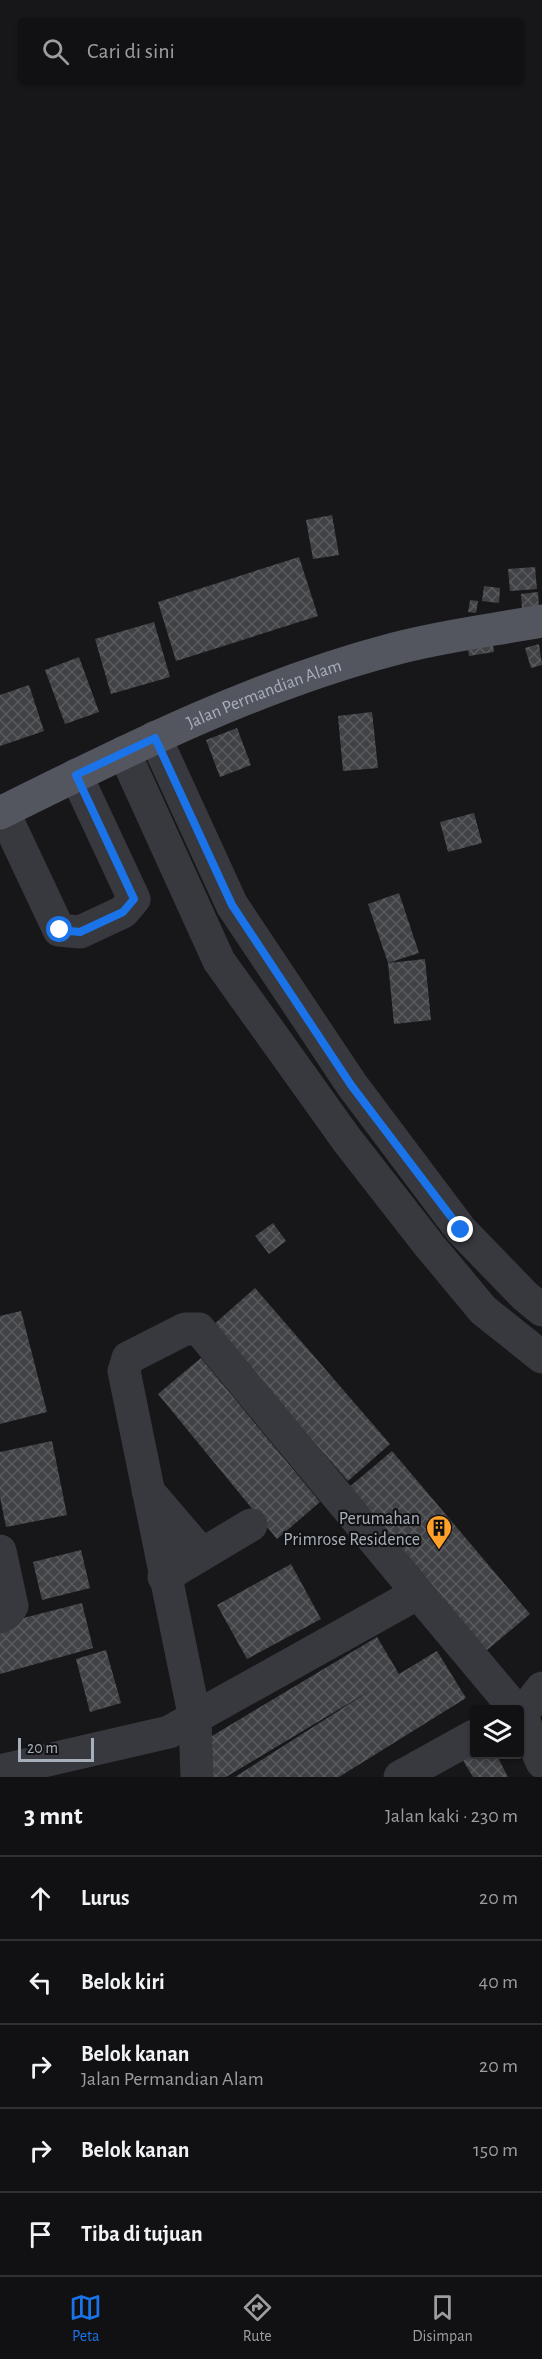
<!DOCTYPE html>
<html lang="id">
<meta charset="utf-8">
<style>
:root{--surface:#111113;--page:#1e1f21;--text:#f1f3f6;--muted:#9c9da0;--line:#303133;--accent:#1a73e8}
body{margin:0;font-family:"Alegreya Sans",sans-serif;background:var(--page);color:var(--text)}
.controls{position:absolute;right:18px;bottom:18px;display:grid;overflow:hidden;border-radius:6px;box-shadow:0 2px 4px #0004}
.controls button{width:54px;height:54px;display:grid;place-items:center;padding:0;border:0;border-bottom:2px solid var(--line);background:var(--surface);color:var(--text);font:30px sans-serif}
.scale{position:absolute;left:18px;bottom:15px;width:76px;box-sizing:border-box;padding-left:6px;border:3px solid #a7afba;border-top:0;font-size:16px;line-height:21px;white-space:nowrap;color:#a7afba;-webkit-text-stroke:4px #121214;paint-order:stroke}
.stop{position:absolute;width:18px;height:18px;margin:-14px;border:4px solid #1a73e8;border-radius:50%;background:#fff}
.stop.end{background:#1a73e8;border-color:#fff;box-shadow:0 2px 6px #0008}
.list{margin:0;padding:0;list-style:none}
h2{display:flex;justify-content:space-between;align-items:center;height:78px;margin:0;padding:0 24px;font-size:26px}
h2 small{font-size:20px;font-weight:400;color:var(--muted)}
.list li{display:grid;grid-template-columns:39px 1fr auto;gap:18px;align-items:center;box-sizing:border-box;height:84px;padding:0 24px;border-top:2px solid var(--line)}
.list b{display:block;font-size:22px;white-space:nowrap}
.list p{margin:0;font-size:20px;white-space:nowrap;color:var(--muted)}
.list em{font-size:20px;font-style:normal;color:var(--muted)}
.icon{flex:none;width:33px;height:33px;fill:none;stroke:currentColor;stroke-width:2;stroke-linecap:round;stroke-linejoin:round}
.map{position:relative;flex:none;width:542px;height:1777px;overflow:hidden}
.search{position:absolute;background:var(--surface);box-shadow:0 2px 4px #0004;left:18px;right:18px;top:18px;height:66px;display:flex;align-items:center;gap:15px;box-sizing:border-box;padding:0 21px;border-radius:6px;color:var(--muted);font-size:22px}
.sheet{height:498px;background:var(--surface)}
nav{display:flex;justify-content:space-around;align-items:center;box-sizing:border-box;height:84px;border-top:2px solid var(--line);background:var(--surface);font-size:16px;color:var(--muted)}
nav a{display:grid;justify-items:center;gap:3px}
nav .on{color:var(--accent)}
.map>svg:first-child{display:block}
</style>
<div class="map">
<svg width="542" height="1777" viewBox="0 0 542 1777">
<defs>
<pattern id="building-cross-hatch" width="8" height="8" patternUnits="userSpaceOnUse" patternTransform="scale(1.5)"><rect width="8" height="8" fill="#404246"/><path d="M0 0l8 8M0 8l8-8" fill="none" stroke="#595b5f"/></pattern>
</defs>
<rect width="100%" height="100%" fill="#171719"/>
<path fill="url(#building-cross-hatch)" d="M 332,515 L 339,555 L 313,559 L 306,520 Z
M 299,557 L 318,616 L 176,661 L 158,602 Z
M 535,567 L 537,589 L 510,591 L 508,569 Z
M 484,586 L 500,588 L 499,603 L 482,601 Z
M 538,592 L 539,607 L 522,609 L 521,594 Z
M 470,600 L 478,601 L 476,613 L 468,612 Z
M 154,622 L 170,677 L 111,694 L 95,639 Z
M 492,639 L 494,652 L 469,656 L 467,643 Z
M 539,644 L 542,665 L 531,668 L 525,648 Z
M 79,657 L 99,712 L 65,724 L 45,670 Z
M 29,685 L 44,731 L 0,746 L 0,695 Z
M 372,712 L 378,768 L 343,771 L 338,716 Z
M 237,728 L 251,765 L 220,777 L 206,740 Z
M 474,813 L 482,843 L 448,852 L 440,822 Z
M 399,893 L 419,953 L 388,963 L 368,904 Z
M 425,959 L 431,1020 L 394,1024 L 388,963 Z
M 273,1223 L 286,1241 L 269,1254 L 255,1236 Z
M 255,1288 L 390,1444 L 348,1481 L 212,1326 Z
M 21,1311 L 47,1412 L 0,1424 L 0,1316 Z
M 201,1358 L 320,1502 L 277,1539 L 158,1394 Z
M 52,1441 L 67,1515 L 6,1527 L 0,1497 L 0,1452 Z
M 392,1451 L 530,1614 L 486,1651 L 348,1488 Z
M 81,1550 L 90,1588 L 42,1600 L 33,1562 Z
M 291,1564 L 321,1619 L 247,1659 L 217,1605 Z
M 82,1603 L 93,1648 L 0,1674 L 0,1624 Z
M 377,1637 L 399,1674 L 437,1651 L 466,1698 L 339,1777 L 235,1777 L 371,1690 L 226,1777 L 211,1777 L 207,1739 Z
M 106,1650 L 121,1703 L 90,1712 L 76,1659 Z
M 474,1754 L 496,1754 L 508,1777 L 473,1777 L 461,1757 Z"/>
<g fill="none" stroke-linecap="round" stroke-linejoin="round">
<path stroke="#37393e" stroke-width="33" d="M 155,737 L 232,905 L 352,1085 L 461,1230 L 525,1296 L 542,1310
M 124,752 L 219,961 L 347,1140 L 429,1245 L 483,1310 L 542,1357
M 3,811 L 59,930 L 80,932 L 123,912 L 134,899 L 76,775
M 148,1491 L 202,1554
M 0,1551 L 12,1606 L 7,1613 L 0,1617
M 164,1577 L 251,1525
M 520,1713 L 542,1762
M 521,1715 L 542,1688
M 0,1771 L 169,1732 L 418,1593 L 516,1710
M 197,1777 L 195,1719 L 124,1371 L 128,1358 L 185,1329 L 199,1329 L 418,1593
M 400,1777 L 474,1736"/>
<path stroke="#53565e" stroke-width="33" id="s1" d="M 0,813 C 127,750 256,685 394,649 C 442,636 493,630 542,621"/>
</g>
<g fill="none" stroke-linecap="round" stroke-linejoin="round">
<path stroke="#1a73e8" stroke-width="8" d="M 60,930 L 80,932 L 123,912 L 134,899 L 76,775 L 155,738 L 232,905 L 351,1085 L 461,1230"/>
</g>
<defs>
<symbol id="building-pin" viewBox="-11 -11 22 30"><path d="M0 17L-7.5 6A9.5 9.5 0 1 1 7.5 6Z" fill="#ffa129" stroke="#121214"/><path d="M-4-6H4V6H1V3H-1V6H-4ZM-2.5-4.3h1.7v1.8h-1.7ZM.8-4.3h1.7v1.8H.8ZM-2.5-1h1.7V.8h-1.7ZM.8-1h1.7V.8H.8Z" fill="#111"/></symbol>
</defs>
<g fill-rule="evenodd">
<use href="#building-pin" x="424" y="1513" width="30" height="40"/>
</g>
<g text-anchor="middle" stroke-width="4.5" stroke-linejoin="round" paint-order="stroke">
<g font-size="18" fill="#a7afba" stroke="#121214">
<text dy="6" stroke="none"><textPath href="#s1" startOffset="290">Jalan Permandian Alam</textPath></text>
</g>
<g font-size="18" fill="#a7afba" stroke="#121214" text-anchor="end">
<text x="420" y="1524">Perumahan<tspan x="420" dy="21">Primrose Residence</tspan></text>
</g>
</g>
</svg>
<div class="controls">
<button><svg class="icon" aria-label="layers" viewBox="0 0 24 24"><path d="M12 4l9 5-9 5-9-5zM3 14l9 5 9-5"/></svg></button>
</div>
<div class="scale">20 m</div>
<div class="stop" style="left:60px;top:930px"></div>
<div class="stop end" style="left:461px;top:1230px"></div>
<div class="search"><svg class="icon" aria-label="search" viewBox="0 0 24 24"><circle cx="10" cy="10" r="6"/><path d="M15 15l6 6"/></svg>Cari di sini</div>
</div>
<section class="sheet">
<h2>3 mnt<small>Jalan kaki · 230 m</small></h2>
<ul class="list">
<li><svg class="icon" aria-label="ahead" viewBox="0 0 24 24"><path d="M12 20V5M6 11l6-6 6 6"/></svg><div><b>Lurus</b></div><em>20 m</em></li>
<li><svg class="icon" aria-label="left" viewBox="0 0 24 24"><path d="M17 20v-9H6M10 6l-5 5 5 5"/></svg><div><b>Belok kiri</b></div><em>40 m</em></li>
<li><svg class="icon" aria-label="right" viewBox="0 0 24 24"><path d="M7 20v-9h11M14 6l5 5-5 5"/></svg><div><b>Belok kanan</b><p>Jalan Permandian Alam</p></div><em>20 m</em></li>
<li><svg class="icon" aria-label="right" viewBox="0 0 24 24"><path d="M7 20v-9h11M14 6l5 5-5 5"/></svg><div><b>Belok kanan</b></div><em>150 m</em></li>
<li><svg class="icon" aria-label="arrive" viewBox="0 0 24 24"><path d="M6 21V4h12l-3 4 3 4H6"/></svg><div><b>Tiba di tujuan</b></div></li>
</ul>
</section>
<nav>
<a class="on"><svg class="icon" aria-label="map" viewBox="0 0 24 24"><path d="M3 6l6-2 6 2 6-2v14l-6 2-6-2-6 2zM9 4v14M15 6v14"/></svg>Peta</a>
<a><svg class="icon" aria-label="directions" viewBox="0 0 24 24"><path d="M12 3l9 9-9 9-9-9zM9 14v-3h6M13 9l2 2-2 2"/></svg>Rute</a>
<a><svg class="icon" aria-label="saved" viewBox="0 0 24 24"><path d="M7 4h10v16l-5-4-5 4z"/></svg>Disimpan</a>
</nav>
